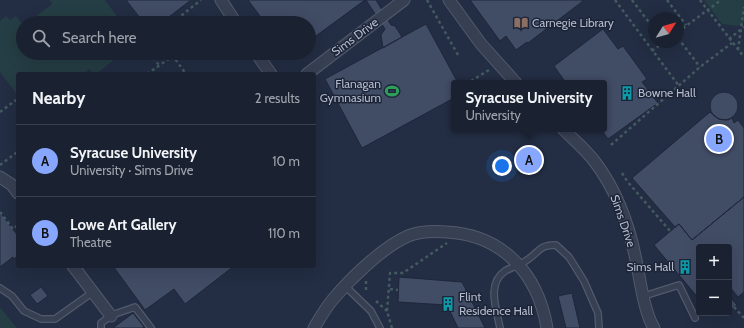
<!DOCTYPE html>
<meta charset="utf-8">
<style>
:root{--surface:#1a2232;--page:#232a3a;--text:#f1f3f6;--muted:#9fa4ac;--line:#383f4d;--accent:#87a7ff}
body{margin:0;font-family:Cabin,sans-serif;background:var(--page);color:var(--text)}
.controls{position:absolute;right:12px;bottom:12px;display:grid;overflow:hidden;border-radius:4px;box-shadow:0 4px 16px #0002}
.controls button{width:36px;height:36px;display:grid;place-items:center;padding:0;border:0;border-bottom:1px solid var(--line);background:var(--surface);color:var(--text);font:20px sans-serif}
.compass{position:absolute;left:648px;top:12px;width:36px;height:36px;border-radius:50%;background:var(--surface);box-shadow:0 4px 16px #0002;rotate:53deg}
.you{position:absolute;left:502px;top:166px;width:14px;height:14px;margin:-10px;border:3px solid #fff;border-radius:50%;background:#1a73e8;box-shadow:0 0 0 6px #1a73e833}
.badge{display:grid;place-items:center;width:26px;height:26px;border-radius:50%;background:var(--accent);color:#111;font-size:13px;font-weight:700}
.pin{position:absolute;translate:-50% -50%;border:2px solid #fff;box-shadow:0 1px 4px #0006}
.popup{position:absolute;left:451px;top:80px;width:156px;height:52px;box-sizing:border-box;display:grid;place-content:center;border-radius:4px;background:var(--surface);filter:drop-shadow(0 1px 3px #0005);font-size:13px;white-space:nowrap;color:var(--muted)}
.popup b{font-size:15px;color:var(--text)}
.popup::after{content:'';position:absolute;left:50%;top:100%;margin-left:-8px;border:8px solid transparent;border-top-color:var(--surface)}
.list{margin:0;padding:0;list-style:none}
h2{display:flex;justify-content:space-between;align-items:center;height:52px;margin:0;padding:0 16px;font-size:17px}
h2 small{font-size:13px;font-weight:400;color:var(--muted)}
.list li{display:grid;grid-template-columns:26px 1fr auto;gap:12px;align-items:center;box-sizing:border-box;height:72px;padding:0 16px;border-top:1px solid var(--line)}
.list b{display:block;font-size:15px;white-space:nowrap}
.list p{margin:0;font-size:13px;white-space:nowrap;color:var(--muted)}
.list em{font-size:13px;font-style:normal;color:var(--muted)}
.icon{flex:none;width:22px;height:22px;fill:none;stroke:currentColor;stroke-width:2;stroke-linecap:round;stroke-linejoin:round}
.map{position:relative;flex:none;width:744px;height:328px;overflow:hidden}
.search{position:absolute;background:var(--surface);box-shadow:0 4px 16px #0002;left:16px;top:16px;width:300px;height:44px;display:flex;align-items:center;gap:10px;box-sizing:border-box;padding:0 14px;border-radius:22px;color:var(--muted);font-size:15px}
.panel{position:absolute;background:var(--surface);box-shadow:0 4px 16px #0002;left:16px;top:72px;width:300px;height:196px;border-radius:4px}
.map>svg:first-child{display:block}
</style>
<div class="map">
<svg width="744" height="328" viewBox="0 0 744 328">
<rect width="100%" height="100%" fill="#232d43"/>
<path fill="#253d44" d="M 50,0 L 105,0 L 122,23 L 27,23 L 52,4 Z
M 704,0 L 744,0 L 744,22 L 738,26 L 722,24 Z
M 6,16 L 10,20 L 16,16 L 23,25 L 23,53 L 123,53 L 96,74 L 93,74 L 90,69 L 83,74 L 18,74 L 18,96 L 0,72 L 0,21 Z
M 0,307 L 17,328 L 0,328 Z"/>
<path fill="#414c65" stroke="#1e263a" d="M 126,0 L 191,0 L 161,23 L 144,23 Z
M 248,0 L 365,0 L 309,41 L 309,23 L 265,23 Z
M 366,0 L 376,0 L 391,25 L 395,26 L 402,37 L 383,48 L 381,35 L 385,29 Z
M 470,0 L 582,0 L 583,1 L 528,43 L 527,42 L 516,50 L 506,36 L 500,41 Z
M 426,24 L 458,83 L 454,83 L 454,98 L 362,148 L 325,79 Z
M 603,29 L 618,49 L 623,46 L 647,79 L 642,82 L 658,103 L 608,139 L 601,129 L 604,129 L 604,83 L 566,83 L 554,66 Z
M710 106a14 14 0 1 1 28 0a14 14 0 1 1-28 0Z
M 710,112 L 719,119 L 728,120 L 732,118 L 734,123 L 738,120 L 744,128 L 744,197 L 692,240 L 679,224 L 675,227 L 632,178 Z
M 744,197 L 744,292 L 738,297 L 729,286 L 729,247 L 699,247 L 699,299 L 654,245 L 679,224 L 692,240 Z
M 0,212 L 18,236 L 18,255 L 14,259 L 13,257 L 0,267 Z
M 113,266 L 234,266 L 185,304 L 174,289 L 145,310 Z
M 399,277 L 462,282 L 485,328 L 458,328 L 447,305 L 398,302 Z
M 41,287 L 48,296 L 37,304 L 30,295 Z
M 572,293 L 580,328 L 566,328 L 558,296 Z
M 729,296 L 737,305 L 732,309 L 729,306 Z
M 133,313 L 144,327 L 142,328 L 113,328 Z"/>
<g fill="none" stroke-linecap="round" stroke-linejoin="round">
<defs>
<path id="lane" d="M 345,286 L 371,311 L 380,328
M 0,288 L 12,296 L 24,311 L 41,319 L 55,319 L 93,292
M 644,296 L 679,285 L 695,318
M 101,328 L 101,323 L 112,315 L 135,307 L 151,328
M 500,328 C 497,310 486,284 505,271 C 512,267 520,265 527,260 C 540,252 538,245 556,245 L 569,257 L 584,281 L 598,313 L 599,328"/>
<path id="street" d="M 221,0 L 236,23
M 449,0 L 481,44 L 516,83
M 256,53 L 271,74
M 307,74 L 404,0
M 563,129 C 574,140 586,150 595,162 C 617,191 629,225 636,260 C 640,279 644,312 654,328
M 0,177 L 12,185 L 18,193
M 73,266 L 111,316
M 314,328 C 320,318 326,307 334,298 C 352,277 383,247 408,236 C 420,231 434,231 447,232 C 503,235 538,274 547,328"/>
</defs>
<use href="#lane" stroke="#525a6d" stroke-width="8"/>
<use href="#street" stroke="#525a6d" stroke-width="13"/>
<path stroke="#435a61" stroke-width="2.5" stroke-dasharray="3 3" stroke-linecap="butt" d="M 427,0 L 458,55
M 615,0 L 679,86
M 632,0 L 654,29
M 667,0 L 686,25
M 700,0 L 744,57
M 172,23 L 201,0
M 678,32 L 721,0
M 678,38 L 700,67
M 729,39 L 744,27
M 738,50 L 744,7
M 652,51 L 664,42
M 149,53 L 159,65
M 147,74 L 173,56 L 186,74
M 471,81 L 489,70
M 0,112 L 16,100
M 611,145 L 700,67 L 732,43
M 0,165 L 16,153 L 18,156
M 622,173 L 627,181 L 670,231
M 0,212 L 13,229 L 18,225
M 366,281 L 366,293
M 390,289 L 398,290
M 376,301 L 387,311
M 734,307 L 744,318
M 392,328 L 387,311 L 390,273 L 403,273 L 447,243"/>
<use href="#lane" stroke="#373f52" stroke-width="5.5"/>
<use href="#street" stroke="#373f52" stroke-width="11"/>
</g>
<defs>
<symbol id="library-bare" viewBox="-9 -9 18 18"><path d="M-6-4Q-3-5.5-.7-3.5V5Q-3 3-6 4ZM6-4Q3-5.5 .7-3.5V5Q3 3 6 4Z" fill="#8d6e63" stroke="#1c2438" stroke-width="2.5" paint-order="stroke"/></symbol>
<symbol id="stadium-bare" viewBox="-9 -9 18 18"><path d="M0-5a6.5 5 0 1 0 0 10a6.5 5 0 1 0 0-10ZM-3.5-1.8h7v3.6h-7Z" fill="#2e9e5b" stroke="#1c2438" stroke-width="2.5" paint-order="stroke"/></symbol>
<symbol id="building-bare" viewBox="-9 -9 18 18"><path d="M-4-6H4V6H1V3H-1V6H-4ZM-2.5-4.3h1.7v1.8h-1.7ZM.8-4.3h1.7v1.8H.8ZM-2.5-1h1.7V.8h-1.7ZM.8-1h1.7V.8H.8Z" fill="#0f9aa8" stroke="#1c2438" stroke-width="2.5" paint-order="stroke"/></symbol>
</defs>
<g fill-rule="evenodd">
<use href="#library-bare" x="511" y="13" width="20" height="20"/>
<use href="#stadium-bare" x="382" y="81" width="20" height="20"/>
<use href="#building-bare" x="617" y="83" width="20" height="20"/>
<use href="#building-bare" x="675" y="257" width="20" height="20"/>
<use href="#building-bare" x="438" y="294" width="20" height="20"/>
</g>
<g text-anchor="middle" stroke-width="3" stroke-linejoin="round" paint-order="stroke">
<g font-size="12" fill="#b4bbcd" stroke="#1c2438" text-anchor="start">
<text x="532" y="27">Carnegie Library</text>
<text x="381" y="88" text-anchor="end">Flanagan<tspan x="381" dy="14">Gymnasium</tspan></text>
<text x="638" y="97">Bowne Hall</text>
<text x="674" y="271" text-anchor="end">Sims Hall</text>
<text x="459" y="301">Flint<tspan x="459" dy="14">Residence Hall</tspan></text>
</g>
<g font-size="12" fill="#b4bbcd" stroke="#1c2438">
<text transform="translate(355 37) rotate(-37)" y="4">Sims Drive</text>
<text transform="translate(623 221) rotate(71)" y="4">Sims Drive</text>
</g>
</g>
</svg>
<div class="controls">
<button>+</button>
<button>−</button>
</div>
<svg class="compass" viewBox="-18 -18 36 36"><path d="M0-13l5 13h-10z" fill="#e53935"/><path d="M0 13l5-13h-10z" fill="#9fa4ac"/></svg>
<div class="you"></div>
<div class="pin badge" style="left:529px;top:160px">A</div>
<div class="popup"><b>Syracuse University</b>University</div>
<div class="pin badge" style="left:719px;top:139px">B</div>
<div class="search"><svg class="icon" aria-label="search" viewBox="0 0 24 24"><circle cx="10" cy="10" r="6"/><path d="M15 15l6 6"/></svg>Search here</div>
<section class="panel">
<h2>Nearby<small>2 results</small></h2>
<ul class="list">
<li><span class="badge">A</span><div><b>Syracuse University</b><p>University · Sims Drive</p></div><em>10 m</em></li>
<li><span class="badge">B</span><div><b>Lowe Art Gallery</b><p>Theatre</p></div><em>110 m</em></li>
</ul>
</section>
</div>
